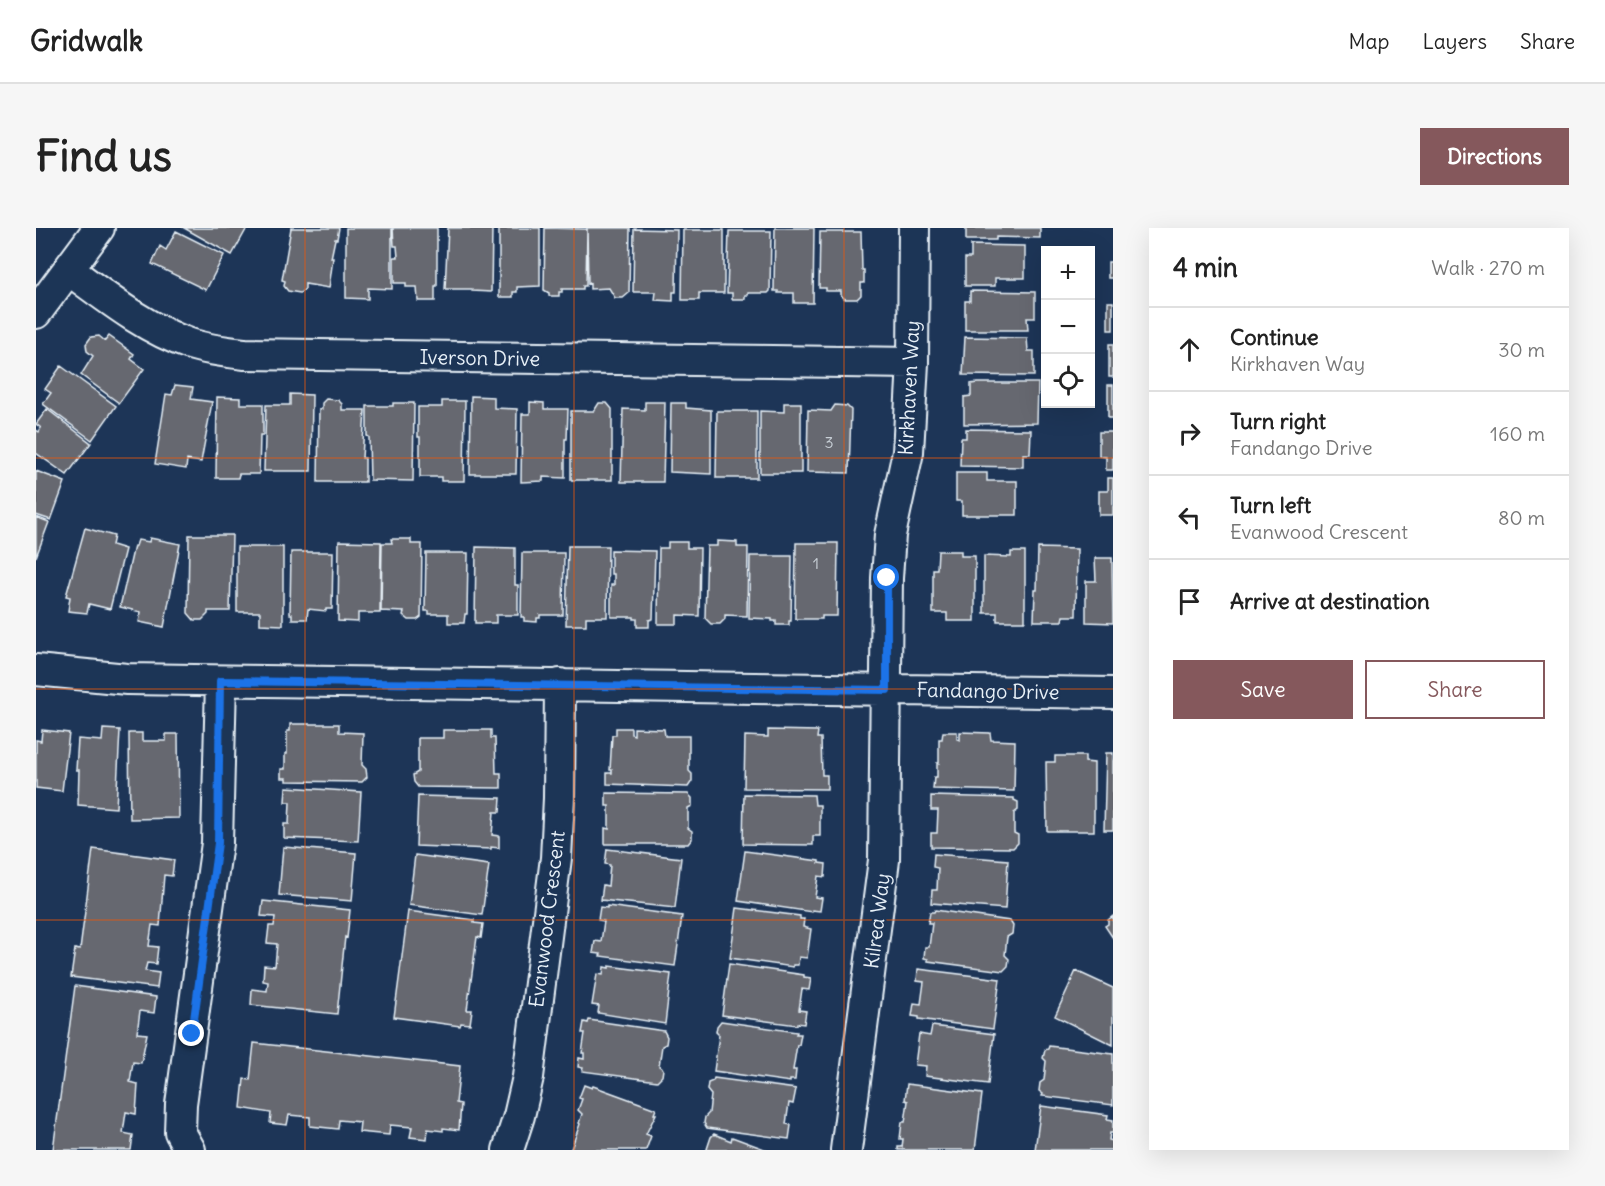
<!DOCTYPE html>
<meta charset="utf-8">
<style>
:root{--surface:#fff;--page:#f6f6f6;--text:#222;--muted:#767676;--line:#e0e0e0;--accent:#85585c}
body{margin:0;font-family:Delius,sans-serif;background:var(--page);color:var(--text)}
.controls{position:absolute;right:18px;top:18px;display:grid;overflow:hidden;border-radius:0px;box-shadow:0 6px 24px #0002}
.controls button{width:54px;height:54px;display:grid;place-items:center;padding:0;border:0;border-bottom:2px solid var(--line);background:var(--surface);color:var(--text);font:30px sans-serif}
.stop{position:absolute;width:18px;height:18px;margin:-14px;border:4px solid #1a73e8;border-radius:50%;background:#fff}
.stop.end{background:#1a73e8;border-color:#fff;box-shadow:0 2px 6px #0008}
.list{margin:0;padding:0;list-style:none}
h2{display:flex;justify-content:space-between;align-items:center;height:78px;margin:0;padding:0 24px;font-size:26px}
h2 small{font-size:20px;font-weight:400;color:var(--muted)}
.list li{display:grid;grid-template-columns:39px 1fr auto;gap:18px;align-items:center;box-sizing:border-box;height:84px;padding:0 24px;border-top:2px solid var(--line)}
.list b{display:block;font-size:22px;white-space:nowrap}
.list p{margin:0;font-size:20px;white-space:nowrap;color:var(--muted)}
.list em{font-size:20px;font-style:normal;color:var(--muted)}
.actions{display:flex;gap:12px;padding:18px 24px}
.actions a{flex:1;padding:14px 0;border:2px solid var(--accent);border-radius:0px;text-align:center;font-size:21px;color:var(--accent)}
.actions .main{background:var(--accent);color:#fff}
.icon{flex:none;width:33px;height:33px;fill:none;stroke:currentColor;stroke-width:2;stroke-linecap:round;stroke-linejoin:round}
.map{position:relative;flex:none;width:1077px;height:922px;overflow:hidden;border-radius:0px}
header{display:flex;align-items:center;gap:36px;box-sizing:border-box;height:84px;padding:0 30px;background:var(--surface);border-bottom:2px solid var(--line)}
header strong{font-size:28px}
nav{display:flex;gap:33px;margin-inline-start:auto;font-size:21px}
.intro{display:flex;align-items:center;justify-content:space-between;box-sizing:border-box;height:144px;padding:0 36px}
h1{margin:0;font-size:42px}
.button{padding:15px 27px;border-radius:0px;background:var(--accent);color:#fff;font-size:21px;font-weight:700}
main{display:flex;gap:36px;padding:0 36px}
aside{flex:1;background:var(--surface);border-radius:0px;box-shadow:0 6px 24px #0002}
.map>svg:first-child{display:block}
</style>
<header>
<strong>Gridwalk</strong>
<nav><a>Map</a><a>Layers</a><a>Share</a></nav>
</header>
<div class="intro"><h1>Find us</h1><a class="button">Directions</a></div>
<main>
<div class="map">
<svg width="1077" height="922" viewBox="0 0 1077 922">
<rect width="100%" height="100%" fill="#1d3557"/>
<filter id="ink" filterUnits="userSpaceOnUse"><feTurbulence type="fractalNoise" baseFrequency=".0167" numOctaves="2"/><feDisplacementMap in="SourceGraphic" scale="12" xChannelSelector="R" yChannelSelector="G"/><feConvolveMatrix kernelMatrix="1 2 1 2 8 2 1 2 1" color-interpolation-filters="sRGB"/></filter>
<g filter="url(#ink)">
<path fill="#666870" stroke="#e8f1f8" stroke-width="1.5" d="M 148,0 L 211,0 L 196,27 Z
M 255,0 L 303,0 L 301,11 L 299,11 L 295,30 L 297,30 L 293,60 L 269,56 L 269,61 L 264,65 L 252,63 L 248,58 L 249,53 L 246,52 Z
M 310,0 L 356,0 L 356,61 L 332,60 L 332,71 L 310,70 Z
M 357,0 L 401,0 L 401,58 L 399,58 L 399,73 L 382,73 L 381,59 L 370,59 L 370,55 L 358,55 L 358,29 L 362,29 L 361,18 L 358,18 Z
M 412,0 L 456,0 L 455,64 L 436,63 L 436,61 L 409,61 Z
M 463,0 L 504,0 L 504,58 L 481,59 L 481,64 L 477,64 L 477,69 L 463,69 Z
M 509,0 L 551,1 L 550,58 L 547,58 L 547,61 L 526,61 L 526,64 L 523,64 L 523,68 L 513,68 L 513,65 L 508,62 Z
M 551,0 L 594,0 L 593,65 L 587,70 L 579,70 L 573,60 L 554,61 L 554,55 L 552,56 Z
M 739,0 L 778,0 L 777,75 L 758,75 L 758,65 L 742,65 L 742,63 L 738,63 Z
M 930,0 L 1004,0 L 1004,10 L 960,9 L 960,12 L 930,12 Z
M 598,1 L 641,2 L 640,64 L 637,64 L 637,73 L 619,72 L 620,64 L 597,64 Z
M 647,2 L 688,2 L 688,65 L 663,65 L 663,72 L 646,72 Z
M 140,3 L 188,27 L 170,62 L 116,36 L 124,18 L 130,22 Z
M 693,3 L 735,3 L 734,63 L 732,65 L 712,65 L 712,67 L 709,67 L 709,71 L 696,71 L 696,65 L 691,65 Z
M 784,4 L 825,4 L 826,42 L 828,42 L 828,55 L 825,55 L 825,67 L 821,71 L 809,71 L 805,67 L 805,63 L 790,63 L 790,60 L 783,60 Z
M 935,17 L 989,18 L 989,50 L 959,50 L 959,58 L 929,58 L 929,30 L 935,30 Z
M 1077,18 L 1077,50 L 1072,50 L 1072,34 L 1077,34 Z
M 934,63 L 999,64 L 999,90 L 991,90 L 992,102 L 929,102 L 929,73 L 934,73 Z
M 1072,74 L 1077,74 L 1077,102 L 1072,102 Z
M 63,108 L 69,113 L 73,108 L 98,126 L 95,131 L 108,141 L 83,175 L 45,147 L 57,128 L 51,123 L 50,116 L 55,109 Z
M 929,109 L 991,110 L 992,123 L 998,123 L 998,148 L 927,147 Z
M 1073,116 L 1077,116 L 1077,149 L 1073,149 Z
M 25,138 L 80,178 L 56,212 L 7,176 L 15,165 L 9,161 Z
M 941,155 L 1002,155 L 1001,195 L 928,196 L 928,169 L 935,168 L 935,156 Z
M 139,157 L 157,159 L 155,171 L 176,174 L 165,234 L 151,232 L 150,241 L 119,236 L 130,166 L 136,167 Z
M 1072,157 L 1077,157 L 1077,190 L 1072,190 Z
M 254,166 L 276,167 L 275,243 L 228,243 L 230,177 L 254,177 Z
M 435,168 L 458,169 L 458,180 L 481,181 L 480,246 L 434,246 Z
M 181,169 L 204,170 L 204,176 L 227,176 L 227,207 L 224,207 L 223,246 L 203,246 L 202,250 L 180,250 Z
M 290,171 L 302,172 L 306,176 L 306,182 L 329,182 L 326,230 L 329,230 L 329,254 L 282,254 L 283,181 L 286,181 L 286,175 Z
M 406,173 L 429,173 L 428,253 L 405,253 L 405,249 L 384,249 L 384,209 L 382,209 L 382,179 L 406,179 Z
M 494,174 L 508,175 L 508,181 L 532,181 L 531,211 L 529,211 L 529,250 L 507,249 L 507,253 L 485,254 L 486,186 L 494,186 Z
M 609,174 L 629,174 L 627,254 L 585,254 L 587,181 L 609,182 Z
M 357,175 L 378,175 L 377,253 L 334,252 L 333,209 L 331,208 L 331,178 L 357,178 Z
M 563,175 L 571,175 L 576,181 L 576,252 L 535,252 L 535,183 L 558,183 Z
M 635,175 L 650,175 L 650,180 L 675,182 L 675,246 L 634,244 Z
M 748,175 L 765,175 L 765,245 L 724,245 L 724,183 L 748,184 Z
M 799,177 L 811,178 L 815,182 L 813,245 L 771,244 L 772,182 L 795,183 Z
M 11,181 L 55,215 L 31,247 L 0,225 L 0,202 L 3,204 L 5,200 L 0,196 Z
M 681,183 L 721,183 L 721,250 L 680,250 Z
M 930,201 L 995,202 L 994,226 L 987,226 L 987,239 L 924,238 L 925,210 L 930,210 Z
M 1063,204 L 1077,204 L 1077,242 L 1070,242 L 1070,229 L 1063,228 Z
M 0,243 L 29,254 L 15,292 L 0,287 Z
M 920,245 L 951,245 L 951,253 L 981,253 L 981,287 L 926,287 L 926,273 L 920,273 Z
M 1072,250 L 1077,250 L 1077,287 L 1063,287 L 1063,263 L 1072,263 Z
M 0,289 L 13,294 L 0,329 Z
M 49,300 L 78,308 L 76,317 L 89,321 L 74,381 L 53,376 L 51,385 L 32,383 L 34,369 L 30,368 Z
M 153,307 L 196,307 L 194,383 L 172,383 L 172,386 L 166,392 L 158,392 L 152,385 Z
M 114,310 L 144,316 L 128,399 L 103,394 L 105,384 L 84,379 L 98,318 L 100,318 L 102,312 L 113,314 Z
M 355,311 L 375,311 L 375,316 L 386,316 L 385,389 L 381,392 L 373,392 L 367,387 L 368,384 L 345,383 L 346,315 L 356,315 Z
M 303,313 L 345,314 L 344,385 L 322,385 L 322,394 L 302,393 Z
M 681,313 L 701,314 L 701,319 L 712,319 L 711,388 L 689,387 L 689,391 L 684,396 L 675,396 L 669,390 L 671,318 L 681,318 Z
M 632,314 L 651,314 L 651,320 L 664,320 L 663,388 L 641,387 L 641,396 L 622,396 L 623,320 L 632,320 Z
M 760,315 L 802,315 L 801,388 L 786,388 L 786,391 L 759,391 Z
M 532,318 L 572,318 L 571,389 L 550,389 L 550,397 L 530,397 Z
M 201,319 L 247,319 L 247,397 L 224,396 L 224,384 L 201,384 Z
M 440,319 L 479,320 L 479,357 L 482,357 L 482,387 L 460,387 L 460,395 L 439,395 Z
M 1002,320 L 1041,321 L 1040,388 L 1027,388 L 1026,393 L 998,393 L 999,362 L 1001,362 Z
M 575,322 L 619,323 L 617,391 L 613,392 L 613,399 L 601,399 L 601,391 L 598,391 L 598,389 L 575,389 L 575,357 L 578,357 L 578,346 L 575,346 Z
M 902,323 L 925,323 L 925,328 L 939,328 L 939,393 L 911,393 L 911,385 L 897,385 L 897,341 L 901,341 Z
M 255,324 L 297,324 L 296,381 L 290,381 L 290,383 L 272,381 L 271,391 L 256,391 L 256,386 L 254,386 Z
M 975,324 L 989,324 L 989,393 L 961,393 L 961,385 L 948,385 L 948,328 L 975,329 Z
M 390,325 L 432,325 L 431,386 L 429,386 L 428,395 L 412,395 L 412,386 L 393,386 L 393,383 L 389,383 Z
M 486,325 L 528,325 L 527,387 L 504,387 L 504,390 L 501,390 L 501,394 L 488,393 L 488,389 L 485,389 Z
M 714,328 L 756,328 L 755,393 L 753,393 L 753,397 L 740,397 L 740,393 L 736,393 L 736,391 L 713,390 Z
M 1059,330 L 1076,330 L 1077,395 L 1050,394 L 1050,353 L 1060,353 Z
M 254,496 L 303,496 L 303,504 L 327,505 L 326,537 L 330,541 L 331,549 L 326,554 L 250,553 L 250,550 L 245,550 L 245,541 L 249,541 L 249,526 L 251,526 L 251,503 L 254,503 Z
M 580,500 L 595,500 L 595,506 L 598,507 L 598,500 L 628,501 L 629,508 L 653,508 L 653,543 L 656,546 L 656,553 L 652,559 L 571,556 L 571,545 L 576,545 L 576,542 L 574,542 L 576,507 L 580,507 Z
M 67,501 L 84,502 L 80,580 L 42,577 L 43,542 L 40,542 L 42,511 L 66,513 Z
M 6,502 L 33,505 L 26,563 L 0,560 L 0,512 L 5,513 Z
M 407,502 L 455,502 L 455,510 L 459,510 L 460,545 L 465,545 L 465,560 L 382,559 L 378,554 L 377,547 L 382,544 L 382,510 L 407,510 Z
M 732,502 L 782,503 L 781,510 L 785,510 L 786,547 L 791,547 L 791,561 L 708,560 L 709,508 L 732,509 Z
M 907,504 L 921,504 L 921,511 L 924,512 L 924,504 L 954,505 L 955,512 L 979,513 L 978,563 L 897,561 L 898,549 L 901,549 L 901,535 L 903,535 L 903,511 L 906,511 Z
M 93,505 L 106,505 L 106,513 L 130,513 L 130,506 L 142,506 L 143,590 L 94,591 Z
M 1070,525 L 1077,525 L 1077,602 L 1068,602 Z
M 1019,528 L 1049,528 L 1049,534 L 1058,535 L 1058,603 L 1011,603 L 1010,534 L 1019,534 Z
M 250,559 L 325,564 L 322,613 L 248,610 L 248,596 L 253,596 L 254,574 L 249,574 Z
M 570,565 L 652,566 L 656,570 L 656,578 L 652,580 L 652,600 L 656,603 L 656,611 L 652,616 L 569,616 L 569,600 L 573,601 L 573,578 L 570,578 Z
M 708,566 L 778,567 L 779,577 L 784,577 L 784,608 L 777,608 L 777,617 L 707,616 Z
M 382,568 L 465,570 L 464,584 L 458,584 L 456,607 L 463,608 L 463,620 L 455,619 L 455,621 L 380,618 Z
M 895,568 L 978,570 L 978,572 L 982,574 L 982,582 L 978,585 L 978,605 L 982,607 L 982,615 L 977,620 L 895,619 L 895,605 L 901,605 L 902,582 L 895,582 Z
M 247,619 L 320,625 L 316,673 L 243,667 Z
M 57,621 L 138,632 L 136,648 L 128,647 L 124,698 L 116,697 L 113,718 L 122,719 L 120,736 L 111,735 L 109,743 L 123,745 L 121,760 L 35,749 L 39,721 L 44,722 Z
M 571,621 L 645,630 L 639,680 L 565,672 L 567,657 L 572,658 L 574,637 L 569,636 Z
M 709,623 L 783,633 L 783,635 L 790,636 L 789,649 L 782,648 L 779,669 L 786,670 L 784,683 L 776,682 L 776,684 L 702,673 Z
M 898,626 L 972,632 L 969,681 L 895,675 L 896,662 L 901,662 L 902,640 L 897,639 Z
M 379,627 L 453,637 L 446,687 L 373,677 Z
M 227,673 L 314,682 L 311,710 L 309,709 L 301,786 L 215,777 L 216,761 L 231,763 L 232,754 L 227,753 L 228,737 L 239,738 L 241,716 L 231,715 L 233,698 L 238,698 L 239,689 L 225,688 Z
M 571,678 L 646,688 L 639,738 L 564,728 L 565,726 L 557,725 L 559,713 L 565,714 L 568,693 L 562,692 L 564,679 L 571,680 Z
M 701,680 L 764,688 L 764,691 L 768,691 L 767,699 L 775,701 L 771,730 L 763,729 L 762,737 L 757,737 L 757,739 L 694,730 Z
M 899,682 L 974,693 L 977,698 L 976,706 L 971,709 L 969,727 L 973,731 L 972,738 L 967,743 L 892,733 L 892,731 L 888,730 L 889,719 L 893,719 L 896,695 L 892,695 L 894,684 L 898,684 Z
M 372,683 L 438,692 L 438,695 L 447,696 L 445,710 L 441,709 L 431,782 L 436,782 L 434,796 L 425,795 L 424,798 L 358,789 Z
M 1077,688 L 1077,710 L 1069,698 L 1072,696 L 1072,692 Z
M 693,736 L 768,747 L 768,749 L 775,750 L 773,762 L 766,761 L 763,782 L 770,783 L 768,796 L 761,795 L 761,797 L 686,787 Z
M 573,738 L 635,746 L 629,796 L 562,785 L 563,778 L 556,777 L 561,746 L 567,747 L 568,739 L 573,740 Z
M 882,741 L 964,751 L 957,801 L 883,791 L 883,789 L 876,788 L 878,775 L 885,776 L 888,754 L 881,753 Z
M 1040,743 L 1077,760 L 1077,817 L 1019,788 Z
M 39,758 L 120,769 L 118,785 L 104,783 L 101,805 L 111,806 L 105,835 L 97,834 L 94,854 L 102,856 L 100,886 L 90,884 L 87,905 L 97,907 L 95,922 L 17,922 Z
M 553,792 L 628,803 L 631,809 L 630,816 L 626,818 L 623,838 L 627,841 L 626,848 L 621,853 L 546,843 L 547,840 L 542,839 L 543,830 L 548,831 L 548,825 L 546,825 L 549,805 L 546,805 L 548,794 L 552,795 Z
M 685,793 L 761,804 L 760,806 L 765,806 L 763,817 L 761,817 L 757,842 L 760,842 L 759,852 L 754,852 L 754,854 L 678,843 L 683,807 L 680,804 L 681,798 Z
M 896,798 L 958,806 L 952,856 L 889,848 L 890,838 L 879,837 L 883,806 L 894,808 Z
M 218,815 L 424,838 L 420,875 L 425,876 L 423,902 L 407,900 L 407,903 L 392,901 L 391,911 L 374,909 L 376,899 L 354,897 L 353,907 L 323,904 L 324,894 L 303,892 L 302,901 L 274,898 L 274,889 L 253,887 L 251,897 L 234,895 L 235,885 L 205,880 L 208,851 L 214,852 Z
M 1013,818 L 1077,826 L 1077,877 L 1006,868 L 1007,866 L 1003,863 L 1004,855 L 1008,852 L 1010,833 L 1007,830 L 1009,822 L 1012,821 Z
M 678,850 L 760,861 L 757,876 L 753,875 L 750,896 L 755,897 L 753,911 L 671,900 L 668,895 L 669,889 L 673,885 L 675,867 L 671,862 L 672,855 L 677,853 Z
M 871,856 L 946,866 L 939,922 L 862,922 L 862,919 L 866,919 L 867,911 L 864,911 L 866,894 L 869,894 L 872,873 L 869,872 Z
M 548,857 L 556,860 L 557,858 L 620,881 L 618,886 L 620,886 L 610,906 L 615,908 L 610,922 L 533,922 L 535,921 L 544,896 L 543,895 L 546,886 L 542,882 L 546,871 L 543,870 Z
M 1005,878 L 1072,887 L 1071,891 L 1077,892 L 1077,905 L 1074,905 L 1073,912 L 1077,913 L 1076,922 L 999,922 Z
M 678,906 L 695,913 L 696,909 L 731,922 L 672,922 L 671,921 L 675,909 Z"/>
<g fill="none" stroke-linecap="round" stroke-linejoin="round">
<defs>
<path id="minor" d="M 33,42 C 71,70 110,101 154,116 C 172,122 191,124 209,126 L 877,135
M 0,85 L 63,0
M 0,442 L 91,451 L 1077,465
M 154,922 L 144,904 L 145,876 L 181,615 L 185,453
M 472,922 L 483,888 L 492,849 L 520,630 L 523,570 L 524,456
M 810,922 L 848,632 L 851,350 L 854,307 L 872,224 L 877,135 L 878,0"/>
</defs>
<use href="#minor" stroke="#e8f1f8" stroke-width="34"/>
<use href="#minor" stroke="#1d3557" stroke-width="30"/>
</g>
</g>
<g fill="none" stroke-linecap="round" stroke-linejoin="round" filter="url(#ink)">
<path stroke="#1a73e8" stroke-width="8" d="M 156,806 L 182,615 L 184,453 L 851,462 L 851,350"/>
</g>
<path fill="none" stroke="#e8590c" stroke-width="1.5" stroke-opacity="0.55" d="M 269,0 L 269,922M 538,0 L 538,922M 808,0 L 808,922M 0,230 L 1077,230M 0,461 L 1077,461M 0,692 L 1077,692"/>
<g text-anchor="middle" stroke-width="4.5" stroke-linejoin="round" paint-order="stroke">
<g font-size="16" fill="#c8cfd6">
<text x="793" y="220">3</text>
<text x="780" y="341">1</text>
</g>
<g font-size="20" fill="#e8f1f8" stroke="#1d3557">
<text transform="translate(444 130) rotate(1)" y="7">Iverson Drive</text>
<text transform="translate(873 160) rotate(-87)" y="7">Kirkhaven Way</text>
<text transform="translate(952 463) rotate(1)" y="7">Fandango Drive</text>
<text transform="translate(511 691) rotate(-83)" y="7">Evanwood Crescent</text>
<text transform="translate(841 693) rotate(-83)" y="7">Kilrea Way</text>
</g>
</g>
</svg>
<div class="controls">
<button>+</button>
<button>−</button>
<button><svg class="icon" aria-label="locate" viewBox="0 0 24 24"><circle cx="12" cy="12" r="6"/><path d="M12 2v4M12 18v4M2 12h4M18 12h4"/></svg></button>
</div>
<div class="stop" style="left:851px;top:350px"></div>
<div class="stop end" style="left:156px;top:806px"></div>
</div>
<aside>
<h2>4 min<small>Walk · 270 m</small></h2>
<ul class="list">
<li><svg class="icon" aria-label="ahead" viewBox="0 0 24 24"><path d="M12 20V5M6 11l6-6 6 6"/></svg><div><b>Continue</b><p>Kirkhaven Way</p></div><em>30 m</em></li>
<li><svg class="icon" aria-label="right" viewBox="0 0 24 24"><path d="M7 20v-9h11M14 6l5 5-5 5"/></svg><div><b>Turn right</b><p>Fandango Drive</p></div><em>160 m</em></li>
<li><svg class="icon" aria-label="left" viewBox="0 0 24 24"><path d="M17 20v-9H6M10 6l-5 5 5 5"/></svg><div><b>Turn left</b><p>Evanwood Crescent</p></div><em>80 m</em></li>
<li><svg class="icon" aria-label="arrive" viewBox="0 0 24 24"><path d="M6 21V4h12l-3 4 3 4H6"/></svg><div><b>Arrive at destination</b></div></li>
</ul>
<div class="actions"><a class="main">Save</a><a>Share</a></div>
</aside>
</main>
